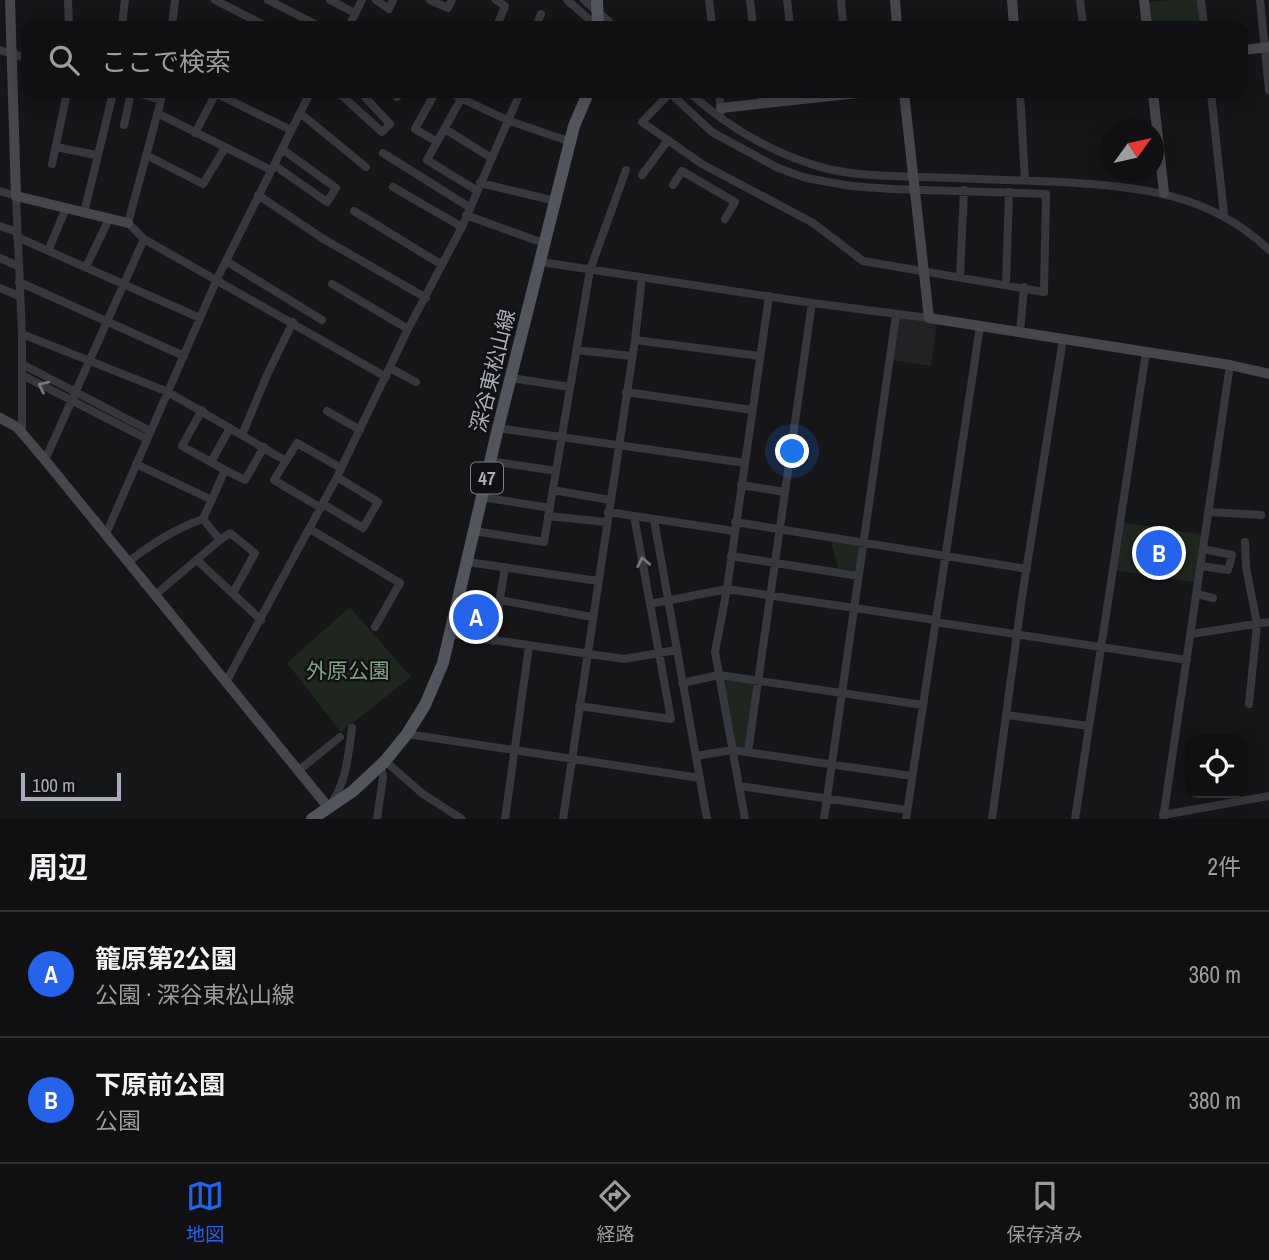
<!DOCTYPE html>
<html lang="ja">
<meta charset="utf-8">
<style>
:root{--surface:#101012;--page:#1e1e20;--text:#f1f3f6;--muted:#9c9d9f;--line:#303032;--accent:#2563eb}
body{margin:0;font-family:"Archivo Narrow","Noto Sans JP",sans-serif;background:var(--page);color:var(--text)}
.controls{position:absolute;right:21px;bottom:21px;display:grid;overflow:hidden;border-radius:14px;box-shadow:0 4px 18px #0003}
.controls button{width:63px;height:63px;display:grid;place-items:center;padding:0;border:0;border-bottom:2px solid var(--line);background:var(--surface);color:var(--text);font:35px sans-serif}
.compass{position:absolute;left:1101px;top:119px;width:63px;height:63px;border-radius:50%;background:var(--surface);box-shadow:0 4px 18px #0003;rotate:57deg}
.scale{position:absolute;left:21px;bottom:18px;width:100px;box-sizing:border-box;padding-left:7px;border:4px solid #a8adb8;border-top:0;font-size:19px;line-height:24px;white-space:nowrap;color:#a8adb8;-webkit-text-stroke:5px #111113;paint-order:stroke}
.you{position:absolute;left:793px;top:452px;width:24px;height:24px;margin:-18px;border:5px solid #fff;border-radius:50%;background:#1a73e8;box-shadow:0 0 0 10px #1a73e833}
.badge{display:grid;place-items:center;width:46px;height:46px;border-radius:50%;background:var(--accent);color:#fff;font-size:23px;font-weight:700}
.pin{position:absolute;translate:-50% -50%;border:4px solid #fff;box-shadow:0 2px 7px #0006}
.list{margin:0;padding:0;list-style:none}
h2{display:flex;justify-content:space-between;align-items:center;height:91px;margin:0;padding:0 28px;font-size:30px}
h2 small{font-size:23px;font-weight:400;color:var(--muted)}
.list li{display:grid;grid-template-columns:46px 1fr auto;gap:21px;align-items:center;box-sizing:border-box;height:126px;padding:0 28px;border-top:2px solid var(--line)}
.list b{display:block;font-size:26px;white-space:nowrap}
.list p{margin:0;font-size:23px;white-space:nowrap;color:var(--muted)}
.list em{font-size:23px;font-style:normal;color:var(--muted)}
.icon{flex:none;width:38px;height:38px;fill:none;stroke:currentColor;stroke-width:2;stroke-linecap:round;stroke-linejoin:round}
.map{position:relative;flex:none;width:1269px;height:819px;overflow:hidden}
.search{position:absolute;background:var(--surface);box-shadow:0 4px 18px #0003;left:21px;right:21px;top:21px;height:77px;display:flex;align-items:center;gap:18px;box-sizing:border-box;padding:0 24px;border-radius:14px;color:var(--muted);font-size:26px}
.sheet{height:343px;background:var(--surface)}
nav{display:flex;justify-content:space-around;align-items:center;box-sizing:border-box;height:98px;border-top:2px solid var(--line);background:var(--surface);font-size:19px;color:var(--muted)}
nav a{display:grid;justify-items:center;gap:4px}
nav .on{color:var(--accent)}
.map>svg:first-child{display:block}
</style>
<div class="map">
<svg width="1269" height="819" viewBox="0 0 1269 819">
<rect width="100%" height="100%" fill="#161618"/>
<path fill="#222225" d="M 900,318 L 937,323 L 931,366 L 892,360 L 897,320 Z"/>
<path fill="#1e261f" d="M 1170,0 L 1200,0 L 1203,26 L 1149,26 L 1146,2 Z
M 1120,522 L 1205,535 L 1198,583 L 1113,570 Z
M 830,538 L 859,542 L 856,571 L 838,568 Z
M 464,598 L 495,604 L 490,637 L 455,630 Z
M 350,607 L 411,677 L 341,732 L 287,663 Z
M 724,680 L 754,683 L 746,749 L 735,747 Z"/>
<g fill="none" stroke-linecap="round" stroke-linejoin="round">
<path stroke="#37383d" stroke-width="8" d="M 68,0 L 69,26
M 215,0 L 266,26
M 268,0 L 319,26
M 330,0 L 355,13
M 376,0 L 389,9 L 393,0
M 430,0 L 448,8 L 452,0
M 496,0 L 505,6 L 497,26
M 567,0 L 597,26
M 584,0 L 614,26
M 709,0 L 712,26
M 750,0 L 753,26
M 787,0 L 790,26
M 841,0 L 843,26
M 1080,0 L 1083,26
M 1201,0 L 1204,26
M 1260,0 L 1269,90
M 122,26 L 125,0
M 172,26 L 175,0
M 349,26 L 362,0
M 536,26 L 541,14
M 0,50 L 26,58
M 138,93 L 161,100
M 163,93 L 128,223 L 144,239 L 386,377
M 215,93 L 291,130
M 339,93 L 382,132 L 390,124 L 361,93
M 435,93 L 415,129 L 437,142
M 450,93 L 507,120 L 571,142
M 670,93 L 712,132 L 778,168 L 806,178 L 851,186 L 892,189 L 1046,194 L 1044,292 L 863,261 L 813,223 L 702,164 L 642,122 Z
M 690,93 C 729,128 777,156 828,169 C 859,176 892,176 924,177 C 970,179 1016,180 1062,182 C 1140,187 1210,193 1269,250
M 719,93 L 721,112
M 761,93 L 763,104
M 1020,93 L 1025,180
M 1211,93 L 1224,215
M 397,97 L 400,93
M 461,99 L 427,160 L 476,190
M 157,113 L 271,170
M 300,113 L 366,167
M 124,125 L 131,93
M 445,129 L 490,157
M 195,133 L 216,93
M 56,147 L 96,155
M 383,153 L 469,207
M 146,155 L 203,184 L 225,148
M 52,164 L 67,93
M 274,165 L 327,202 L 336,188 L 282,149
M 642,175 L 668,140
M 480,183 L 556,201
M 673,185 L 682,171 L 735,202 L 725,219
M 393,187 L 462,227
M 0,191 L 16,196 L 22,334 L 22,434
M 258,195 L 322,238 L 426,298
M 354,211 L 442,265
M 84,213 L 113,93
M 466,215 L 546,244
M 0,226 L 17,232
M 17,237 L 200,318
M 48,251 L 66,208
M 0,258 L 18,266
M 226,261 L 322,320
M 541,262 L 812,303 L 929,318
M 86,267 L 109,219
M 960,277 L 964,190
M 19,282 L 184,356
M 332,284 L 408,329
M 1006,284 L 1009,192
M 0,288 L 19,296
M 1020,332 L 1024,287
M 22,334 L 168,392 L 286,461
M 635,340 L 760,356
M 576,350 L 632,356
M 22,364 L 150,431
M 390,368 L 416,382
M 22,375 L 147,439
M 511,378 L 570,387
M 626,392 L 752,410
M 202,410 L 182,446 L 225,470
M 327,411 L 360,430
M 498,428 L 745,463
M 242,435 L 267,375 L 293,322
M 45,460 L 144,239
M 490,461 L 556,471
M 211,462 L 230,428
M 136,464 L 212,500
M 741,485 L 785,492
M 553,490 L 610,500
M 482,497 L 550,508
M 323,504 L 363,528 L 378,502 L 337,477
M 321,508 L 274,480 L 297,443 L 341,468
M 608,512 L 734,531
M 1208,512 L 1261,515
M 548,516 L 606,522
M 654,520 L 707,819
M 735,522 L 1027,569
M 310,529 L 400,583 L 375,627
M 474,531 L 544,542 L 590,270 L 626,170
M 106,534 L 217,279 L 310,93
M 220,540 L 230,533 L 255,553 L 233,593
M 1245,542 L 1246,567 L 1257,624 L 1249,704
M 731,556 L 859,576
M 197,560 L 261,620
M 128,562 C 152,544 174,529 203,519 L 225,470 L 245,480 L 264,447
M 468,562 L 598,581
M 1201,566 L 1228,570 L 1232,555 L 1203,549
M 1197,594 L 1213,598
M 155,595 L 220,540 L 203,519
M 500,600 L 592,617
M 650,604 L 727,589 L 935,620
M 935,622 L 1187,660
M 452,634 L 624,659 L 676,650
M 1191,634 L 1269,622
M 493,641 L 505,567
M 226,682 L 335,481 L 408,329 L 462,227 L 520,93
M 682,683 L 719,675 L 923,705
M 579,706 L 671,719 L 634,516
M 1007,715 L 1089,726
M 407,734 L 700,778
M 748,752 L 812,303
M 696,756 L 732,750 L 912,776
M 385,761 L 423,794 L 462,819
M 298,771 L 340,737
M 739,786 L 907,810
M 332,802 C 347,780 348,755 352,728
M 1163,815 L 1269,796
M 377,819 L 383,777 L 381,765
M 505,819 L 529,646
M 563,819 L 635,340 L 642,277
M 745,819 L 715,652 L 727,589 L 769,296
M 824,819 L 896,315
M 906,819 L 980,326
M 992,819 L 1022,597 L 1063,339
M 1075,819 L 1146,352
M 1163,819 L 1230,365"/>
<path stroke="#45474d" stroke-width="10" d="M 10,0 L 16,196 L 128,223
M 895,0 L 897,26
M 1012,0 L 1014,26
M 1144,0 L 1147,26
M 1243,50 L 1269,47
M 904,93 L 929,318 L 1230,365 L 1269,374
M 1153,93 L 1164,193
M 721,108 L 858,93
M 0,418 L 17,427 L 45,460 L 328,807"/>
<path stroke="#53555c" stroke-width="12" d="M 597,0 L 598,26
M 312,819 L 353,791 L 385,761 L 407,734 L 425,705 L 443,663 L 498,428 L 574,126 L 588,93"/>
</g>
<defs><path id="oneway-chevron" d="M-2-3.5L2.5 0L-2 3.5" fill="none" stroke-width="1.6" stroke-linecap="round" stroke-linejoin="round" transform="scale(1.75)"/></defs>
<g stroke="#757881">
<use href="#oneway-chevron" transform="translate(43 386) rotate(-153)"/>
<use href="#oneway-chevron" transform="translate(643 562) rotate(-101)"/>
</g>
<g text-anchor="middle" stroke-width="5" stroke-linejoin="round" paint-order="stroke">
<rect fill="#111113" stroke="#7b7e86" stroke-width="2" x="471" y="462.5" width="32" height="31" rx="5"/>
<g font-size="19" font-weight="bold" fill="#a8adb8">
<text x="487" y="485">47</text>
</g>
<g font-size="21" fill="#a8adb8" stroke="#111113">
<text transform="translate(493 371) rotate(-76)" y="7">深谷東松山線</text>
</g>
<g font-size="21" fill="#7fa381" stroke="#111113">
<text x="348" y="678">外原公園</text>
</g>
</g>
</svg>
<div class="controls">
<button><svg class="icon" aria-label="locate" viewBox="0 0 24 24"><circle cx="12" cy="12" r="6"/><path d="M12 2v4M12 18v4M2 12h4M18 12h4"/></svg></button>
</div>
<svg class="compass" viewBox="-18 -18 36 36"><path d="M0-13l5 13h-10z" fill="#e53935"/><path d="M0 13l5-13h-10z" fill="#9c9d9f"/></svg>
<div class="scale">100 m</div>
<div class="you"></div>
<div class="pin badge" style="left:476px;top:617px">A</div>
<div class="pin badge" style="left:1159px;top:553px">B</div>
<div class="search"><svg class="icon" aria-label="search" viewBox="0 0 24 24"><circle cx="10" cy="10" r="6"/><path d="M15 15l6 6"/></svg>ここで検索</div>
</div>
<section class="sheet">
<h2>周辺<small>2件</small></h2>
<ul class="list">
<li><span class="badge">A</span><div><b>籠原第2公園</b><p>公園 · 深谷東松山線</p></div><em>360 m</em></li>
<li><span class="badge">B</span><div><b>下原前公園</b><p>公園</p></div><em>380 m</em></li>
</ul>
</section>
<nav>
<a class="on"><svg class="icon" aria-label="map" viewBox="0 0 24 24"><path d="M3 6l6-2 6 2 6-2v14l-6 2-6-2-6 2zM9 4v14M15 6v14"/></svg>地図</a>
<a><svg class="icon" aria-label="directions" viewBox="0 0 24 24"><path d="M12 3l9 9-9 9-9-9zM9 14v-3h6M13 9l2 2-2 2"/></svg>経路</a>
<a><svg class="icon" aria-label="saved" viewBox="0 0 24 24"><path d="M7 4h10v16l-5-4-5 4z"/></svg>保存済み</a>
</nav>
